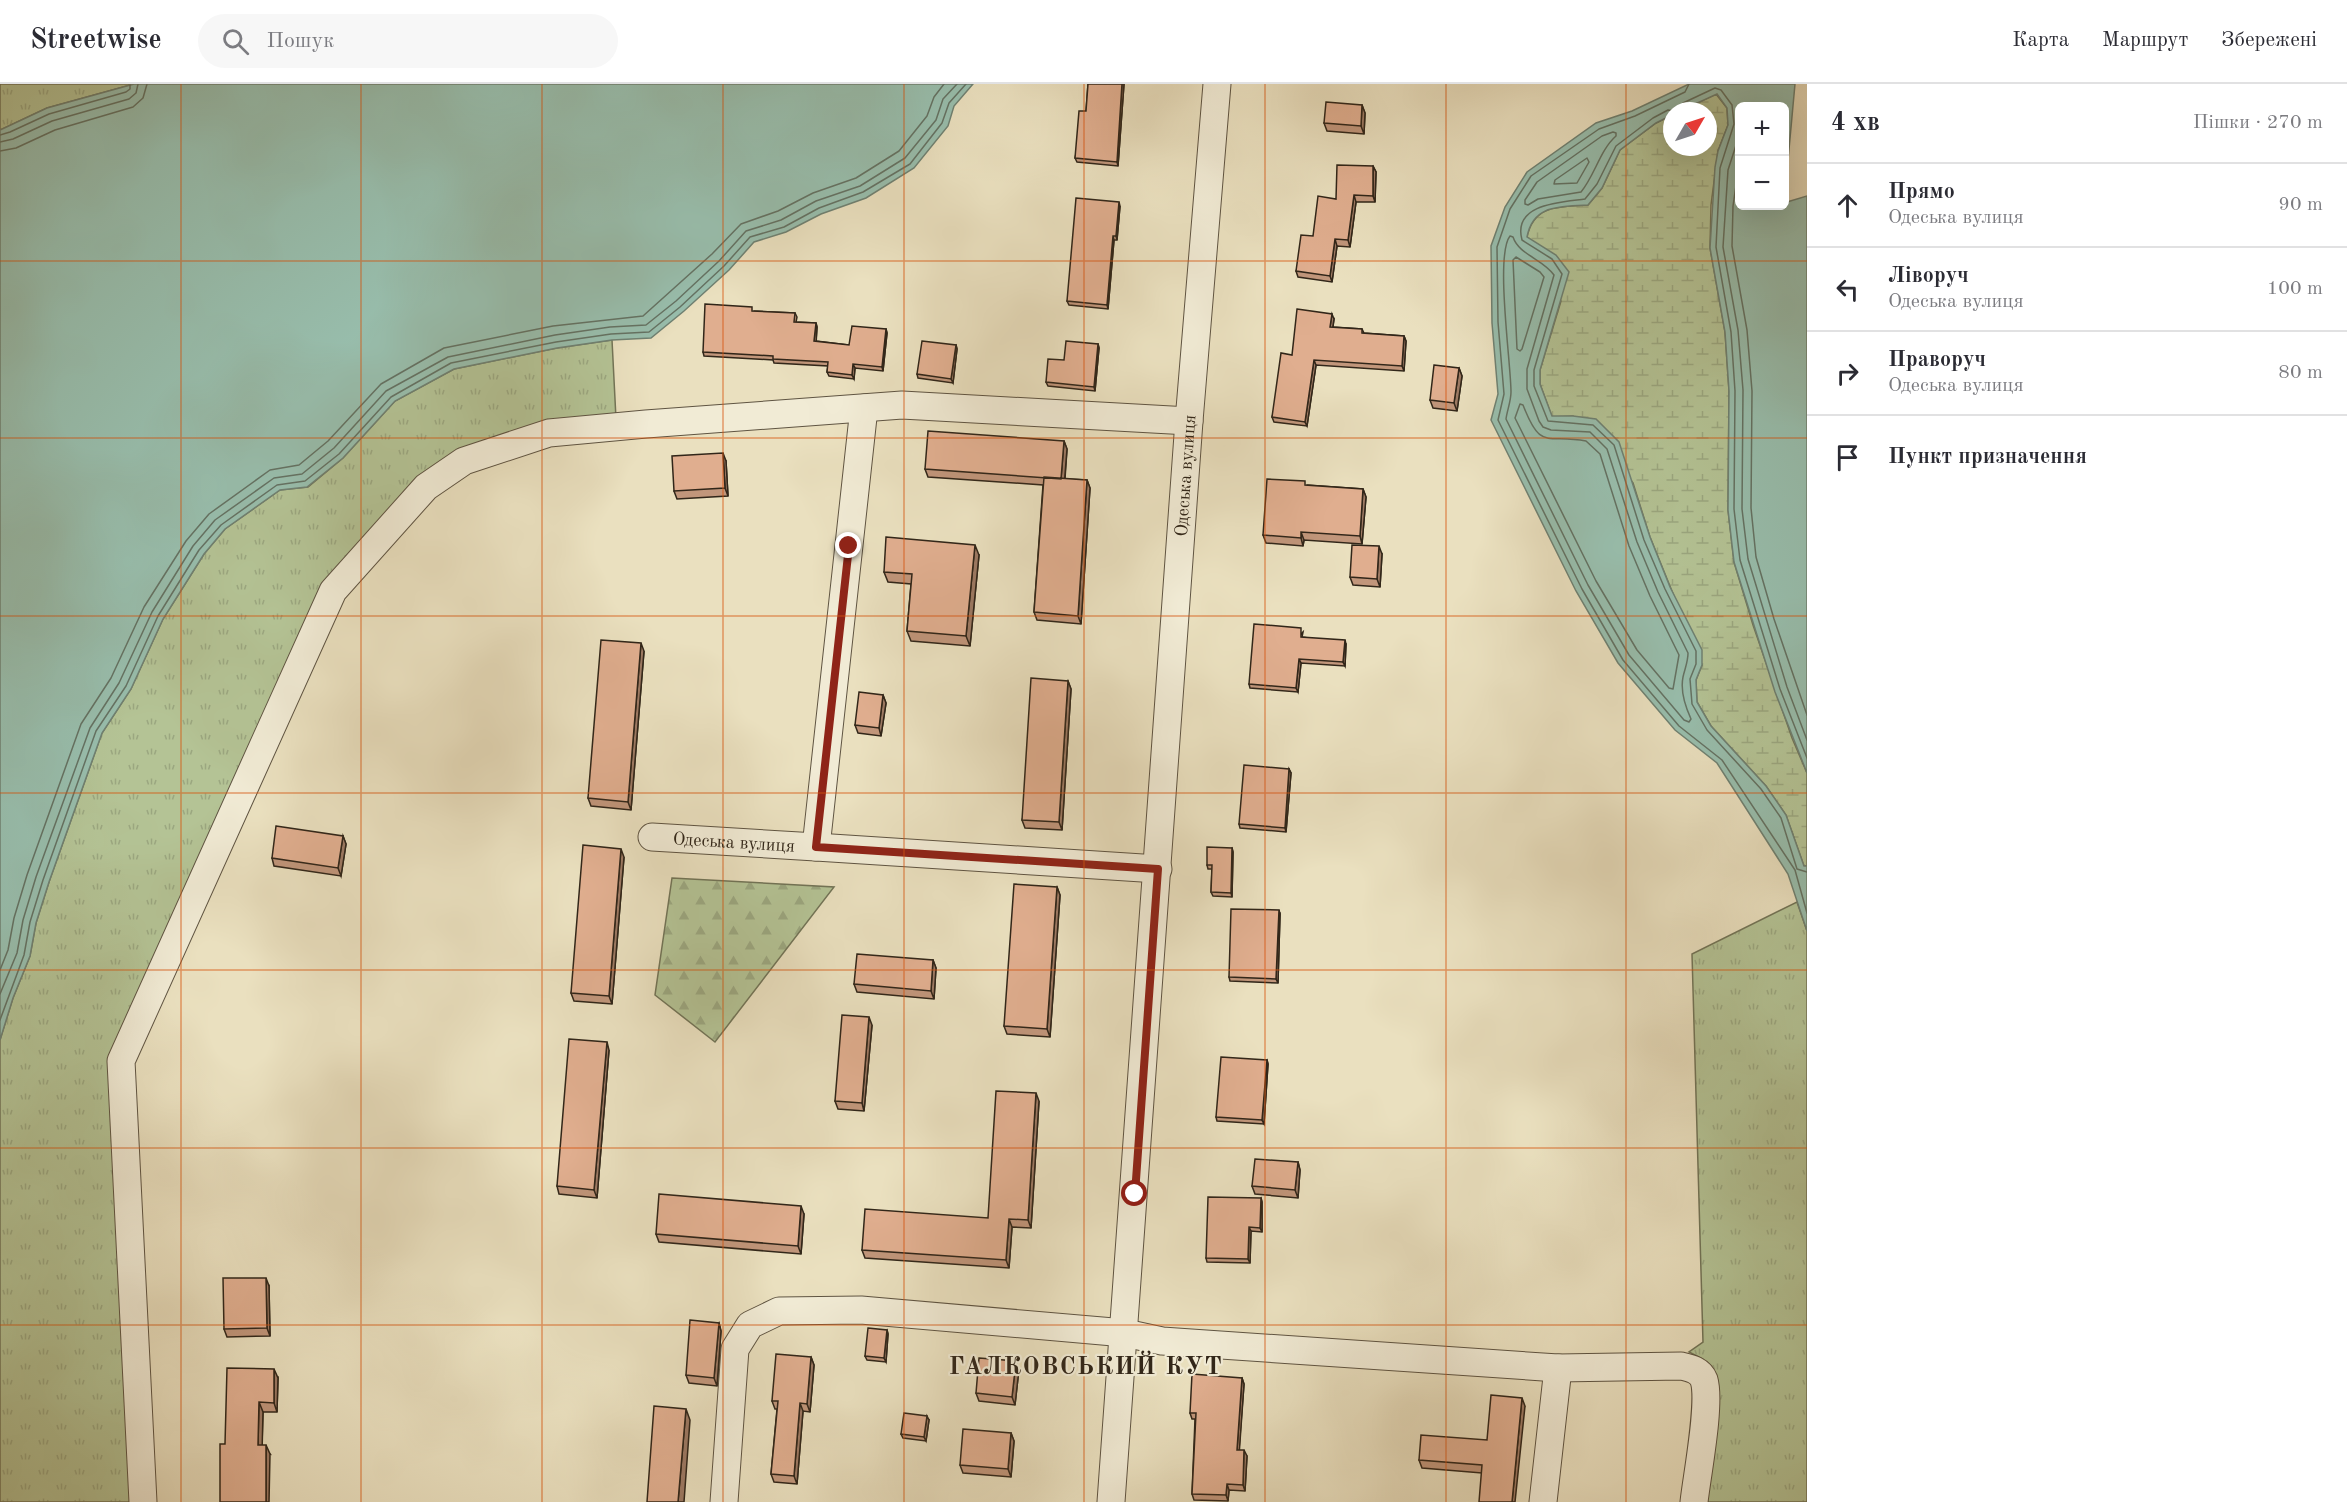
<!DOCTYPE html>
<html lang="uk">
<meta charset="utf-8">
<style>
:root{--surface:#fff;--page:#f7f7f7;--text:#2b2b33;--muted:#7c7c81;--line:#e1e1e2}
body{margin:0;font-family:"Old Standard TT",serif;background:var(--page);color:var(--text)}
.controls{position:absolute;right:18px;top:18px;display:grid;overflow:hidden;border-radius:9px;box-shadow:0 6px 24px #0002}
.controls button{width:54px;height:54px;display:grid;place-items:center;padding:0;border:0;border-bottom:2px solid var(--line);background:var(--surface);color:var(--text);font:30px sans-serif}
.compass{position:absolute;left:1663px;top:18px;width:54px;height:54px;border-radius:50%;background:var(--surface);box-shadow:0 6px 24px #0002;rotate:51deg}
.stop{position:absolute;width:18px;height:18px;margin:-14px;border:4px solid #8f2418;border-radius:50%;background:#fff}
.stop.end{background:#8f2418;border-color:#fff;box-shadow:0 2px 6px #0008}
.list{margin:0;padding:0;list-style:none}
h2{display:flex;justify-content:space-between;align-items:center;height:78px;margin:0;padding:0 24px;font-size:26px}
h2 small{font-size:20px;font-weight:400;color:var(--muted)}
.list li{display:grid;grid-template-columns:39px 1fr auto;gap:18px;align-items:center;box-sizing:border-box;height:84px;padding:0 24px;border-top:2px solid var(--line)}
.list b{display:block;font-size:22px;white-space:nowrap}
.list p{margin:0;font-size:20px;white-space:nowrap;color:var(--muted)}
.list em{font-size:20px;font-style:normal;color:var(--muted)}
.icon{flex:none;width:33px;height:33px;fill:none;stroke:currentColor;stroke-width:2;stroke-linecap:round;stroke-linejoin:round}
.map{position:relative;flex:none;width:1807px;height:1418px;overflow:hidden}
header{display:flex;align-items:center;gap:36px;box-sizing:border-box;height:84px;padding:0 30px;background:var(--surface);border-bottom:2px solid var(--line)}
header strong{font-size:28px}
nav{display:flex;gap:33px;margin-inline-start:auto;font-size:21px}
.search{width:420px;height:54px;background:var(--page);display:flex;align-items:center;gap:15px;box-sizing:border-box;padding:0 21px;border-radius:33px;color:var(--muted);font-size:22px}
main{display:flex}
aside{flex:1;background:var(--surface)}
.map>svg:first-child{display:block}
</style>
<header>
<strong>Streetwise</strong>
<div class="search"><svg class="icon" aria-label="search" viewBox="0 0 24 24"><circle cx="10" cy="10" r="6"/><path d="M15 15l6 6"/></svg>Пошук</div>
<nav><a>Карта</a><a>Маршрут</a><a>Збережені</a></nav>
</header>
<main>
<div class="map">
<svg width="1807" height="1418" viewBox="0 0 1807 1418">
<defs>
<pattern id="grass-tufts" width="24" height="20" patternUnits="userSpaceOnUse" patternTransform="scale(1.5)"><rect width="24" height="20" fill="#b4c395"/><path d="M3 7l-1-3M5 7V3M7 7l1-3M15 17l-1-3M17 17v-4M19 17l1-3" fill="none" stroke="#9ba780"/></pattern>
<pattern id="forest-firs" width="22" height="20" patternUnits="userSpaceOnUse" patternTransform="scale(1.5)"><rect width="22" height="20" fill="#b4c395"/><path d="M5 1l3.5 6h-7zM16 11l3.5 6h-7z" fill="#9ba780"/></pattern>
<pattern id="wetland-marsh" width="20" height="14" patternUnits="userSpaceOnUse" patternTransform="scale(1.5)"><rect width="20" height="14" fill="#b4c395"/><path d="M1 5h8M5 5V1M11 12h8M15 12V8" fill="none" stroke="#9ba780"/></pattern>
</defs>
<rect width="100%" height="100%" fill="#eae0bf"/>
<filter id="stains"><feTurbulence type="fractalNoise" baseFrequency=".00333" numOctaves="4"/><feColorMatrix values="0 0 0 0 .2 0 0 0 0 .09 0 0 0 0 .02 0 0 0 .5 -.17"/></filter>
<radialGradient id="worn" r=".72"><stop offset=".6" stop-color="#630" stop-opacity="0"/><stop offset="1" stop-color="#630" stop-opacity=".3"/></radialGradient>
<path fill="url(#grass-tufts)" stroke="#727457" stroke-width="1.5" d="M 0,0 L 134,0 L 47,24 L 0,46 Z
M 612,256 L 616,335 L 460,369 L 326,502 L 112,971 L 133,1418 L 0,1418 L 0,956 L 13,914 L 30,872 L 36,839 L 49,798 L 102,649 L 131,605 L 163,535 L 204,470 L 225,445 L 280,406 L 308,403 L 343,374 L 395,317 L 454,285 L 557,264 Z
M 1797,818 L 1807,847 L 1807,1418 L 1705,1418 L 1714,1290 L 1703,1275 L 1689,1268 L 1703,1258 L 1692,870 Z"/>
<path fill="url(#forest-firs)" stroke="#727457" stroke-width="1.5" d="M 672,794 L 834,803 L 715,958 L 655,911 Z"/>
<path fill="url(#wetland-marsh)" stroke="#727457" stroke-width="1.5" d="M 1716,10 L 1727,24 L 1728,41 L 1718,67 L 1711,121 L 1710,164 L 1725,248 L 1729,307 L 1728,426 L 1734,478 L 1753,541 L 1792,654 L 1807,689 L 1807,782 L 1804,782 L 1786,731 L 1766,702 L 1711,642 L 1697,618 L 1696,596 L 1702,581 L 1650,453 L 1633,399 L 1573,332 L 1552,333 L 1540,300 L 1540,286 L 1561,217 L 1527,153 C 1534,120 1560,123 1588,121 L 1602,104 L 1620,66 L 1656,39 L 1672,31 L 1672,63 L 1708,63 L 1708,27 L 1680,27 Z"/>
<path fill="#98bead" stroke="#6f8172" stroke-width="1.5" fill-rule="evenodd" d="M 134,0 L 973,0 L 954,22 L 948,42 L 914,84 L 866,114 L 821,130 L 786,148 L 754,158 L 729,186 L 684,227 L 651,254 L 612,256 L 557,264 L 454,285 L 395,317 L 343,374 L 307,403 L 280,406 L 225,445 L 204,470 L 163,535 L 131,605 L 102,649 L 49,798 L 36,839 L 30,872 L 13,914 L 0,956 L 0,46 L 47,24 Z
M 1689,0 L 1795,0 L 1787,87 L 1787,118 L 1807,112 L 1807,689 L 1775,608 L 1734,478 L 1728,426 L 1729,307 L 1725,248 L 1710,164 L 1715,83 L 1718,67 L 1728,41 L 1727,24 L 1717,10 L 1680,27 L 1672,27 L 1672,31 L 1656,39 L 1620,66 L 1602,104 L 1588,121 C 1560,123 1533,120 1527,153 L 1556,171 L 1569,188 L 1540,286 L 1540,300 L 1552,332 L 1573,332 L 1596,335 L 1619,358 L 1650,453 L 1670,503 L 1702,566 L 1702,581 L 1696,596 L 1697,618 L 1711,642 L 1766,702 L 1786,731 L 1804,782 L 1807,782 L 1807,847 L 1788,790 L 1717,679 L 1675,646 L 1618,579 L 1576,507 L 1491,336 L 1498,310 L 1492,239 L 1491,162 L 1505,123 L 1527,88 L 1596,39 L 1632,27 ZM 1740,22 L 1784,22 L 1784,122 L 1740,122 Z"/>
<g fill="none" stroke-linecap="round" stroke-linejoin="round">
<path stroke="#647263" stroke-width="1.5" d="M 1689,0 L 1685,8 L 1635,32 L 1599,45 L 1531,92 L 1510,125 L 1497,163 L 1498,238 L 1504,310 L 1498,336 L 1582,505 L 1623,576 L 1679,642 L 1722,676 L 1795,786 L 1807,829
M 1674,27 L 1668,26 L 1653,34 L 1616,62 L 1597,100 L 1585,115 C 1563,118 1512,119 1522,156 L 1552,175 L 1562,190 L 1534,286 L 1534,302 L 1548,337 L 1593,341 L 1614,361 L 1644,456 L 1665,505 L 1696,567 L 1696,580 L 1690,595 L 1692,620 L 1707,646 L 1761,705 L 1781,734 L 1797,785 L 1807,788
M 1679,27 L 1683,19 L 1715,4 L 1721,6 L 1732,21 L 1734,40 L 1720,84 L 1716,163 L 1731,248 L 1735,307 L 1734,425 L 1740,476 L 1780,605 L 1807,674
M 1613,48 L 1616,49 L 1616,52 C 1600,66 1595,91 1581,108 L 1538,115 L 1528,121 L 1525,120 L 1525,116 L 1537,98 L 1602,52 Z
M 1740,49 L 1728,86 L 1723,163 L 1738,246 L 1743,306 L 1742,425 L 1748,475 L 1787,603 L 1807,656
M 0,51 L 10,48 L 49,30 L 126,8 L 130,5 L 130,0
M 0,58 L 13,55 L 52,37 L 129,15 L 136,9 L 138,0
M 0,67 L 16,64 L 55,46 L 133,23 L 143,14 L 147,0
M 1587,74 L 1589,78 L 1577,99 L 1554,100 L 1555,96 Z
M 1740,74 L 1733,122 L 1732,162 L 1747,246 L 1752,307 L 1751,424 L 1756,473 L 1774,535 L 1807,631
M 1510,152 L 1513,153 C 1519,171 1543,175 1554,191 L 1527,285 L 1527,305 L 1539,337 L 1543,343 L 1551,346 L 1590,348 L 1607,365 L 1637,458 L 1658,508 L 1688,569 C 1688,578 1685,584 1683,593 C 1680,608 1685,622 1691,635 L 1689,638 L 1684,636 L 1629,571 L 1588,501 L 1506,335 C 1507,327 1511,317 1511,308 C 1511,279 1495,171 1510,152 Z
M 1516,173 L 1540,188 L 1544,193 L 1522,265 L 1520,267 L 1517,265 L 1513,176 Z
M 1520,320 L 1523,321 C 1541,367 1545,350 1586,357 L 1600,370 L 1629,462 L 1650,512 L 1679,571 L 1673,605 L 1669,604 L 1637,566 L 1596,497 L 1515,334 Z
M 0,886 L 8,866 L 14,834 L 27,791 L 81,640 L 111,594 L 144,523 L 186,457 L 209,430 L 270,386 L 299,381 L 328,357 L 381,300 L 444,264 L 553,242 L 643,232 L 712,170 L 741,140 L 778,127 L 813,109 L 856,94 L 899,67 L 927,32 L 934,13 L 944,0
M 0,910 L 17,869 L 23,836 L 36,793 L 90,644 L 119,599 L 152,528 L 193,462 L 215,436 L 274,394 L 302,390 L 334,364 L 386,307 L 448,273 L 555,251 L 610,243 L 646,241 L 676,217 L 719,177 L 746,147 L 781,136 L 816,117 L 860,102 L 905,74 L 936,36 L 943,15 L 957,0
M 0,936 L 24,871 L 30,838 L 43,796 L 96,647 L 126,602 L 158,532 L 199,466 L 221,441 L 277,401 L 305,397 L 339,370 L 391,313 L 451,279 L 556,258 L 611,250 L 649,248 L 680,223 L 724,182 L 750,153 L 784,143 L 819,124 L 863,108 L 910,80 L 942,39 L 949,19 L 966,0"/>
<defs>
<g id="minor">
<path id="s1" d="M 652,753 L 816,763 L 864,324"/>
<path d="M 816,763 L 1158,785"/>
<path d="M 143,1418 L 121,977 L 333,507 L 426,403 L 464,377 L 549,349 L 646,340 L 902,321 L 1189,337"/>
<path d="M 724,1418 L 735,1265 L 750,1241 L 779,1227 L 861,1226 L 1125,1249 L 1162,1257 L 1558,1284 L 1681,1282 C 1690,1284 1700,1286 1704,1296 C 1711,1319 1697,1391 1694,1418"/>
<path id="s2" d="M 1111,1418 L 1189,337 L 1217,0"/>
<path d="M 1543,1418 L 1558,1284"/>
</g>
</defs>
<use href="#minor" stroke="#5f5442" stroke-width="29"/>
<use href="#minor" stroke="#f1ebd5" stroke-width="27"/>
</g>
<path fill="#c1967b" stroke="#312619" stroke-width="1.5" d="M 1088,0 L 1124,0 L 1118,82 L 1077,78 L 1075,74 L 1086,27 Z
M 1362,21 L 1365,29 L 1364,50 L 1327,47 L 1324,39 Z
M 1373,82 L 1376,88 L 1375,118 L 1356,118 L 1350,163 L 1337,162 L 1332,198 L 1298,193 L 1296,187 L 1313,152 L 1336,115 Z
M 1120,122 L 1117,156 L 1114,156 L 1108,225 L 1069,221 L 1067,217 Z
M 754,227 L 795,229 L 797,233 L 796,238 L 816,239 L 817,243 L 816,257 L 849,261 L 886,245 L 887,249 L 883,287 L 855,284 L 854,295 L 829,292 L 827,288 L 828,282 L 774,279 L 773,276 L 704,272 L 703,268 Z
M 1334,235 L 1333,243 L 1362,245 L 1364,249 L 1404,252 L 1406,257 L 1404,287 L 1316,281 L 1307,342 L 1274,338 L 1272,333 L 1292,271 Z
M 1098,260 L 1099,264 L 1095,307 L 1048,302 L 1046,298 L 1064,276 Z
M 956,261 L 957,265 L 953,299 L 918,294 L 917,290 Z
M 1459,284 L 1462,292 L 1457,327 L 1433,324 L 1430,316 Z
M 1064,357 L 1067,365 L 1065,395 L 1087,396 L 1090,404 L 1081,540 L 1037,536 L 1034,528 L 1043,401 L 928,393 L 925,385 Z
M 726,377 L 728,412 L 677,415 L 674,407 Z
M 1307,401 L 1363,405 L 1366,413 L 1362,460 L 1304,456 L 1303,462 L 1266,459 L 1263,451 Z
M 1382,470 L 1380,503 L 1353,501 L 1350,493 Z
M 979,471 L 970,562 L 911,557 L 907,547 L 911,500 L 888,498 L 884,488 Z
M 1303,548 L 1302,553 L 1346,560 L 1345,582 L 1301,579 L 1298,608 L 1250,604 L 1249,600 Z
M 644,567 L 631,726 L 591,722 L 588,714 Z
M 1068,597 L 1071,605 L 1062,746 L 1025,744 L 1022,736 Z
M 883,611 L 886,619 L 881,652 L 858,649 L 855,641 Z
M 1289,685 L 1291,689 L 1286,748 L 1240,744 L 1239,740 Z
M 343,752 L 346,760 L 341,792 L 274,782 L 272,774 Z
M 1232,764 L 1233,768 L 1232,813 L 1213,812 L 1211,808 L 1212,785 L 1208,785 L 1207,781 Z
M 624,773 L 612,920 L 574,917 L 571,909 Z
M 1057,803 L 1060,811 L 1050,953 L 1007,950 L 1004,942 Z
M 1280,830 L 1278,899 L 1230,897 L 1229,893 Z
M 933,876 L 936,884 L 934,915 L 857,908 L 854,900 Z
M 872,941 L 864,1027 L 838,1025 L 835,1017 Z
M 609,966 L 597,1114 L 559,1110 L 557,1102 Z
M 1267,976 L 1268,980 L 1264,1040 L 1217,1037 L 1216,1033 Z
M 1039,1017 L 1031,1144 L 1012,1143 L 1009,1184 L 865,1174 L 862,1166 L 988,1134 Z
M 1298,1078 L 1300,1086 L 1298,1114 L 1255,1110 L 1252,1102 Z
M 1261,1114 L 1262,1118 L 1262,1148 L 1251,1147 L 1250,1179 L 1207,1178 L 1206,1174 Z
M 804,1130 L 801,1170 L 659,1158 L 656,1150 Z
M 269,1202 L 270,1252 L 227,1253 L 224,1245 Z
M 719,1239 L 721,1247 L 717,1302 L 689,1299 L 686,1291 Z
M 887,1246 L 888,1250 L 886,1278 L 867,1276 L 865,1272 Z
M 811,1273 L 814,1281 L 810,1328 L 803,1327 L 797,1400 L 774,1398 L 771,1390 L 777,1325 L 775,1325 L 772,1317 Z
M 1019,1285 L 1015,1321 L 979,1317 L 976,1309 Z
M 278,1294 L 277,1328 L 263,1328 L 262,1361 L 270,1370 L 225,1360 Z
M 1242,1294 L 1244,1300 L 1239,1366 L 1247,1372 L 1245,1407 L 1229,1406 L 1228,1417 L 1194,1416 L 1192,1410 L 1195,1335 L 1192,1335 L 1190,1329 Z
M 1525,1322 L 1482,1389 L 1422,1384 L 1419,1376 L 1487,1356 Z
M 929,1336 L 926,1357 L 903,1354 L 901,1350 Z
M 1011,1349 L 1014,1357 L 1011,1393 L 963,1389 L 960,1381 Z"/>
<path fill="#9d7a64" stroke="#312619" stroke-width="1.5" d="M 1122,0 L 1124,0 L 1118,82 L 1117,78 Z
M 1362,21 L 1365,29 L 1364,50 L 1361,42 Z
M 1373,82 L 1376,88 L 1375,118 L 1373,112 Z
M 1354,111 L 1356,118 L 1350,163 L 1348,156 Z
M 1119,118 L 1120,122 L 1117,156 L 1116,152 Z
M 1113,152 L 1114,156 L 1108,225 L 1107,221 Z
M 1335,155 L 1337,162 L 1332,198 L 1330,192 Z
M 1332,230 L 1334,235 L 1332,248 L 1330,243 Z
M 816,239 L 817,243 L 816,261 L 814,257 Z
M 886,245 L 887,249 L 883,287 L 882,283 Z
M 1404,252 L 1406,257 L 1404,287 L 1402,282 Z
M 1098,260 L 1099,264 L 1095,307 L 1094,303 Z
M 956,261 L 957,265 L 953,299 L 951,295 Z
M 1314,276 L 1316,281 L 1307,342 L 1305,338 Z
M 853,280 L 855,284 L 854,295 L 852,291 Z
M 1459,284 L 1462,292 L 1457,327 L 1454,319 Z
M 1064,357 L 1067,365 L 1064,403 L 1061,395 Z
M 723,369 L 726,377 L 728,412 L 725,404 Z
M 1087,396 L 1090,404 L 1081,540 L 1078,532 Z
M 1363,405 L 1366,413 L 1362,460 L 1360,452 Z
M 1301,448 L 1304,456 L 1303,462 L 1301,454 Z
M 975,461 L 979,471 L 970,562 L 966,552 Z
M 1379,462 L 1382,470 L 1380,503 L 1377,495 Z
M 1345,556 L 1346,560 L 1345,582 L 1343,578 Z
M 641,559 L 644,567 L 631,726 L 628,718 Z
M 1299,575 L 1301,579 L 1298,608 L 1296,604 Z
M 1068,597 L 1071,605 L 1062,746 L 1059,738 Z
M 883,611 L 886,619 L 881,652 L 879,644 Z
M 1289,685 L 1291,689 L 1286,748 L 1285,744 Z
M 343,752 L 346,760 L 341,792 L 338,784 Z
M 1232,764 L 1233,768 L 1232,813 L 1231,809 Z
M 621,765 L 624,773 L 612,920 L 609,912 Z
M 1057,803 L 1060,811 L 1050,953 L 1047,945 Z
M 1279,826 L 1280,830 L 1278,899 L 1276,895 Z
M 933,876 L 936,884 L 934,915 L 931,907 Z
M 869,933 L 872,941 L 864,1027 L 862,1019 Z
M 607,958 L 609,966 L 597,1114 L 594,1106 Z
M 1267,976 L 1268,980 L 1264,1040 L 1262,1036 Z
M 1036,1009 L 1039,1017 L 1031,1144 L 1028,1136 Z
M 1298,1078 L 1300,1086 L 1298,1114 L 1295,1106 Z
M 1261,1114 L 1262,1118 L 1262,1148 L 1260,1144 Z
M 801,1122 L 804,1130 L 801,1170 L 798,1162 Z
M 1009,1135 L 1012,1143 L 1009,1184 L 1006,1176 Z
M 1249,1143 L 1251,1147 L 1250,1179 L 1248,1175 Z
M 266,1194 L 269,1202 L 270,1252 L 267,1244 Z
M 719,1239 L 721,1247 L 717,1302 L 714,1294 Z
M 887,1246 L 888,1250 L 886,1278 L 884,1274 Z
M 811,1273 L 814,1281 L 810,1328 L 807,1320 Z
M 1016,1277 L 1019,1285 L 1015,1321 L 1012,1313 Z
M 274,1285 L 278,1294 L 277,1328 L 274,1319 Z
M 1242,1294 L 1244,1300 L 1239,1372 L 1237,1366 Z
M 1522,1314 L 1525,1322 L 1515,1418 L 1512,1418 Z
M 259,1318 L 263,1328 L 262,1370 L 258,1361 Z
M 800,1319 L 803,1327 L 797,1400 L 794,1392 Z
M 686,1325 L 690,1336 L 684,1418 L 678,1418 Z
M 927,1332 L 929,1336 L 926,1357 L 924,1353 Z
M 1011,1349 L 1014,1357 L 1011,1393 L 1008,1385 Z
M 266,1361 L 270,1370 L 269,1418 L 266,1418 Z
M 1244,1366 L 1247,1372 L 1245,1407 L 1243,1401 Z
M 1227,1400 L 1229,1406 L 1228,1417 L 1226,1411 Z"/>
<path fill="#e0ae8f" stroke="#312619" stroke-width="1.5" d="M 1088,0 L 1122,0 L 1117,78 L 1075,74 L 1079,27 L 1086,27 Z
M 1326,18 L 1362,21 L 1361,42 L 1324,39 Z
M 1337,81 L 1373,82 L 1373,112 L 1354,111 L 1348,156 L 1335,155 L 1330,192 L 1296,187 L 1301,151 L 1313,152 L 1318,112 L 1336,115 Z
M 1076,114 L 1119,118 L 1116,152 L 1113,152 L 1107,221 L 1067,217 Z
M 705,220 L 752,223 L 752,227 L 795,229 L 794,238 L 816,239 L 814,257 L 849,261 L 852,242 L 886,245 L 882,283 L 853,280 L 852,291 L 827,288 L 828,278 L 773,275 L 773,272 L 703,268 Z
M 1297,225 L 1332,230 L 1330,243 L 1362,245 L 1362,249 L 1404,252 L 1402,282 L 1314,276 L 1305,338 L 1272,333 L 1281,269 L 1292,271 Z
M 922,257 L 956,261 L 951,295 L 917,290 Z
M 1066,257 L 1098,260 L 1094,303 L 1046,298 L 1048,275 L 1064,276 Z
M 1434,281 L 1459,284 L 1454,319 L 1430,316 Z
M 928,347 L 1064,357 L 1061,395 L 925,385 Z
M 723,369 L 725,404 L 674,407 L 672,372 Z
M 1044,393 L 1087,396 L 1078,532 L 1034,528 Z
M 1267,395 L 1305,397 L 1305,401 L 1363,405 L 1360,452 L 1301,448 L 1301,454 L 1263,451 Z
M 886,453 L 975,461 L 966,552 L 907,547 L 912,490 L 884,488 Z
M 1352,461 L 1379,462 L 1377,495 L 1350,493 Z
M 1254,540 L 1301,544 L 1301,553 L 1345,556 L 1343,578 L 1299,575 L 1296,604 L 1249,600 Z
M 601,556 L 641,559 L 628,718 L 588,714 Z
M 1031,594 L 1068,597 L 1059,738 L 1022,736 Z
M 859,608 L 883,611 L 879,644 L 855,641 Z
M 1244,681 L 1289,685 L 1285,744 L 1239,740 Z
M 276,742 L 343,752 L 338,784 L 272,774 Z
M 583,761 L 621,765 L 609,912 L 571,909 Z
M 1207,763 L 1232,764 L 1231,809 L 1211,808 L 1212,781 L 1207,781 Z
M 1014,800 L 1057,803 L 1047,945 L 1004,942 Z
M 1231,825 L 1279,826 L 1276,895 L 1229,893 Z
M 857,870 L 933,876 L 931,907 L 854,900 Z
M 842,931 L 869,933 L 862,1019 L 835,1017 Z
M 569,955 L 607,958 L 594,1106 L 557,1102 Z
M 1221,973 L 1267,976 L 1262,1036 L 1216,1033 Z
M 996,1007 L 1036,1009 L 1028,1136 L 1009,1135 L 1006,1176 L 862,1166 L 865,1125 L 988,1134 Z
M 1255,1075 L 1298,1078 L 1295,1106 L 1252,1102 Z
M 659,1110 L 801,1122 L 798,1162 L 656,1150 Z
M 1208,1113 L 1261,1114 L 1260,1144 L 1249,1143 L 1248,1175 L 1206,1174 Z
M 223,1194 L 266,1194 L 267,1244 L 224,1245 Z
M 690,1236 L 719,1239 L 714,1294 L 686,1291 Z
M 868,1244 L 887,1246 L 884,1274 L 865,1272 Z
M 776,1270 L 811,1273 L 807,1320 L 800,1319 L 794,1392 L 771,1390 L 778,1317 L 772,1317 Z
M 979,1274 L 1016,1277 L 1012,1313 L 976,1309 Z
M 227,1284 L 274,1285 L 274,1319 L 259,1318 L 258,1361 L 266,1361 L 266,1418 L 220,1418 L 220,1360 L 225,1360 Z
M 1192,1290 L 1242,1294 L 1237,1366 L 1244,1366 L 1243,1401 L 1227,1400 L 1226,1411 L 1192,1410 L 1196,1329 L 1190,1329 Z
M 1491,1311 L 1522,1314 L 1512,1418 L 1479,1418 L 1482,1381 L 1419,1376 L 1421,1351 L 1487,1356 Z
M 654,1322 L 686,1325 L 678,1418 L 647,1418 Z
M 904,1329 L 927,1332 L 924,1353 L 901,1350 Z
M 963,1345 L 1011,1349 L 1008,1385 L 960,1381 Z"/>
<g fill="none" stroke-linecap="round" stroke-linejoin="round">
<path stroke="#8f2418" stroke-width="8" d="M 849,462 L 816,763 L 1158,785 L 1135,1110"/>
</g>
<path fill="none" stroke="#d6540d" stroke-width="1.5" stroke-opacity="0.55" d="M 181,0 L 181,1418M 361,0 L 361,1418M 542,0 L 542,1418M 723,0 L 723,1418M 904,0 L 904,1418M 1084,0 L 1084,1418M 1265,0 L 1265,1418M 1446,0 L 1446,1418M 1626,0 L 1626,1418M 0,177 L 1807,177M 0,354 L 1807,354M 0,532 L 1807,532M 0,709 L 1807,709M 0,886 L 1807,886M 0,1064 L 1807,1064M 0,1241 L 1807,1241"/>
<g text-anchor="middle" stroke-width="4.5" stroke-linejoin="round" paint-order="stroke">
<g font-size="18" fill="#312619" stroke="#f1ebd5">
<text dy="6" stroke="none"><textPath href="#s2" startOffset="1029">Одеська вулиця</textPath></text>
<text dy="6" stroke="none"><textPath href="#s1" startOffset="82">Одеська вулиця</textPath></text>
</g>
<g font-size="24" font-weight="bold" letter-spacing="1.5" fill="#312619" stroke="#f1ebd5">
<text x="1086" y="1290">ГАЛКОВСЬКИЙ КУТ</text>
</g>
</g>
<rect width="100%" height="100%" filter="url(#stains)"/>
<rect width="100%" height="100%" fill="url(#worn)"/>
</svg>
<div class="controls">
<button>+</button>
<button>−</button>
</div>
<svg class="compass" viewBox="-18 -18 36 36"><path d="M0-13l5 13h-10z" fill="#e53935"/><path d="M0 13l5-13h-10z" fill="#7c7c81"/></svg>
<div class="stop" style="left:1135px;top:1110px"></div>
<div class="stop end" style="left:849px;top:462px"></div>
</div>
<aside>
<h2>4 хв<small>Пішки · 270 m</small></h2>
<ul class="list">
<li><svg class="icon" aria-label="ahead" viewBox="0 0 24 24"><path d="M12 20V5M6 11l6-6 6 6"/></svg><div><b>Прямо</b><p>Одеська вулиця</p></div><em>90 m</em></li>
<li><svg class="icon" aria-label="left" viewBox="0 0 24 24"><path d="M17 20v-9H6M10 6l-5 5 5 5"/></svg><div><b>Ліворуч</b><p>Одеська вулиця</p></div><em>100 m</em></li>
<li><svg class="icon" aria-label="right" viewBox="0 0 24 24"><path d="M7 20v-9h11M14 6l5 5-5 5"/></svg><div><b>Праворуч</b><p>Одеська вулиця</p></div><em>80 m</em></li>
<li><svg class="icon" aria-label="arrive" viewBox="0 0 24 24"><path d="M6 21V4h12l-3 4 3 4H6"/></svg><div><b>Пункт призначення</b></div></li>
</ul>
</aside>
</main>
